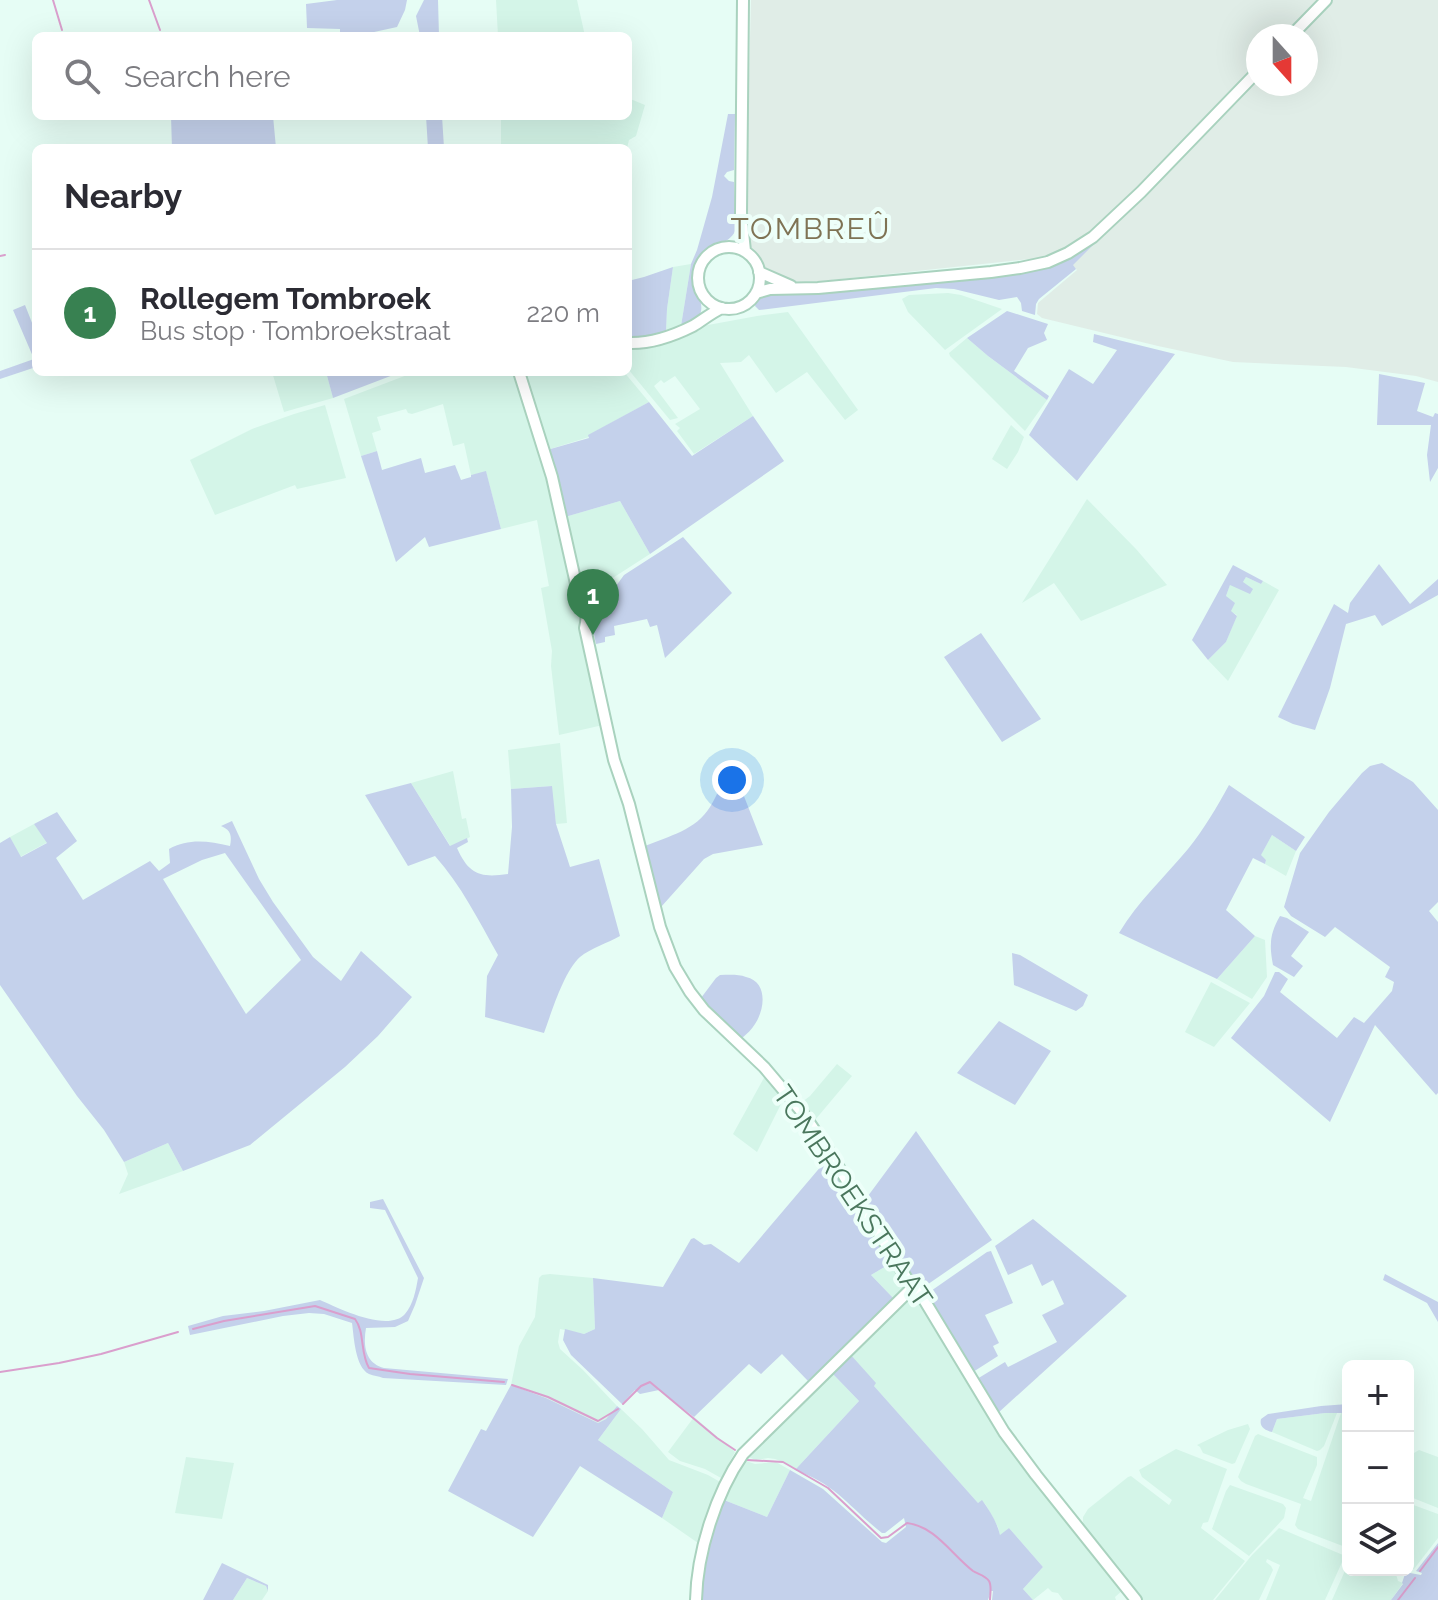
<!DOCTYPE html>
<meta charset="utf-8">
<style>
:root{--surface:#fff;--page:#f7f7f7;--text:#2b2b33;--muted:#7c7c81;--line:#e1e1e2;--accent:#388151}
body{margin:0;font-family:Raleway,sans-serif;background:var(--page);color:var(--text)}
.controls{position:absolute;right:24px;bottom:24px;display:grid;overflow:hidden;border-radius:12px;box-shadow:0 8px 32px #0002}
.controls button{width:72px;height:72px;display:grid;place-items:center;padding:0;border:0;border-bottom:2px solid var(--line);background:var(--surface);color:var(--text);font:40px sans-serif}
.compass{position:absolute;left:1246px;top:24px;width:72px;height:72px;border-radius:50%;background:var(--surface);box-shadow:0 8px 32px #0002;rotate:159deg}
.you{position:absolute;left:732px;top:780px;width:28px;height:28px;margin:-20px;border:6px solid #fff;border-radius:50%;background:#1a73e8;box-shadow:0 0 0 12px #1a73e833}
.badge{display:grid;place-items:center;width:52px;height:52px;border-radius:50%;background:var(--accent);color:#fff;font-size:26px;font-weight:700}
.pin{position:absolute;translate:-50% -66px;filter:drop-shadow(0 2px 4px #0008)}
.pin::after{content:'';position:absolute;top:42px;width:28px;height:24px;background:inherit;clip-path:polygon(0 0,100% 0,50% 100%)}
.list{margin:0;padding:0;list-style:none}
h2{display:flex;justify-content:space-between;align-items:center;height:104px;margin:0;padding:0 32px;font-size:34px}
h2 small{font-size:26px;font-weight:400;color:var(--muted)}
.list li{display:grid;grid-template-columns:52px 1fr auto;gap:24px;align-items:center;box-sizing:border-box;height:128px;padding:0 32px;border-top:2px solid var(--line)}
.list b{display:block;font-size:30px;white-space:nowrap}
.list p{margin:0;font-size:26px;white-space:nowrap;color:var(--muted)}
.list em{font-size:26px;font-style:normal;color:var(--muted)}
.icon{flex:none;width:44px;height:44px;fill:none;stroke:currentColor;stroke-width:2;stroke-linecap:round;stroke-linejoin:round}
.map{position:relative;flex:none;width:1438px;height:1600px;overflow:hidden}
.search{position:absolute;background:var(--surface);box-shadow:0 8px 32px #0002;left:32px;top:32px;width:600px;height:88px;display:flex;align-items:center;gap:20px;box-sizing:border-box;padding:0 28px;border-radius:12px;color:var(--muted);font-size:30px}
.panel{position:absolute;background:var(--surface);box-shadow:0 8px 32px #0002;left:32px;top:144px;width:600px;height:232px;border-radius:12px}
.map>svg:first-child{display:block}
</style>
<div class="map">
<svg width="1438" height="1600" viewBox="0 0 1438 1600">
<rect width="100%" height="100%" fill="#e6fdf5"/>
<path fill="#d4f5e8" d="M 496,0 L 577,0 L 585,36 L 498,36 Z
M 628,98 L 645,105 L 636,136 L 629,140 L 627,148 L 501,148 L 501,116 L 628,116 Z
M 691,264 L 681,326 L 666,332 L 667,309 L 673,267 Z
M 948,293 L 961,295 L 1002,309 L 945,350 L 908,312 L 902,299 L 909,295 Z
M 788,312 L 858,410 L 845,420 L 807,372 L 776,393 L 749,355 L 741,362 L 720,363 L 753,416 L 694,454 L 677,431 L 680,428 L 675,424 L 700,409 L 675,376 L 664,383 L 661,380 L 654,386 L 678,418 L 670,420 L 628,369 L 628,348 L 647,347 L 691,329 L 708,325 L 757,316 Z
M 967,338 L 988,356 L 1047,400 L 1025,431 L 950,356 L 949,353 Z
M 272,372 L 326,372 L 333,398 L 284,412 Z
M 415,372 L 517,372 L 538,435 L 573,579 L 603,725 L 559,735 L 551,666 L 552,651 L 541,588 L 549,586 L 537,520 L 501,529 L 486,472 L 471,475 L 464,443 L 453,446 L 443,404 L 412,414 L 408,413 L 406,409 L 377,417 L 381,430 L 372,433 L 377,451 L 361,456 L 344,399 Z
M 523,372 L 624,372 L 649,402 L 589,435 L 589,437 L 547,450 Z
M 325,405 L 346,478 L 297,489 L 295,485 L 215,515 L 190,460 L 252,429 L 294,414 Z
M 1011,425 L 1024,437 L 1018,452 L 1007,469 L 992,459 Z
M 1087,499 L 1136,549 L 1167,585 L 1081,621 L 1054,583 L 1022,603 Z
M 620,501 L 650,554 L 608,581 L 585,605 L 565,517 Z
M 1246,577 L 1261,584 L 1263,581 L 1279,590 L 1228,681 L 1208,660 L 1226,642 L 1237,615 L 1230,611 L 1226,596 L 1230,585 L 1243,582 Z
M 560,743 L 567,823 L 556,824 L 551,786 L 511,789 L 508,750 Z
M 453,771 L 462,819 L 466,818 L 470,837 L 451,847 L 411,783 Z
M 34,824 L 48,842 L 20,857 L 10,837 Z
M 1272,835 L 1296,851 L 1286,876 L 1265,864 L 1266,860 L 1260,856 Z
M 1255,936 L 1265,940 L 1267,977 L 1252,999 L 1217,979 Z
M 1211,982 L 1250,1003 L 1214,1047 L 1185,1032 Z
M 837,1064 L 852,1076 L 815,1120 L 802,1102 L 810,1096 Z
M 765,1076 L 784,1098 L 757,1152 L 733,1134 Z
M 168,1143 L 183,1171 L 119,1194 L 128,1174 L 124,1162 Z
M 893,1262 L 905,1285 L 905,1290 L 895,1300 L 871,1275 Z
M 550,1274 L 593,1278 L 595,1329 L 584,1334 L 560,1329 L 558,1342 L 560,1349 L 583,1370 L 617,1406 L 606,1419 L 598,1423 L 546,1398 L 511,1385 L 519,1346 L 535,1317 L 539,1278 L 542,1275 Z
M 911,1294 L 915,1295 L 919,1300 L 981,1403 L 1123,1590 L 1115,1597 L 1116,1600 L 1063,1600 L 1058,1593 L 1052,1592 L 1048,1588 L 1033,1600 L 1023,1589 L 1043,1567 L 1009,1528 L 1000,1536 L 998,1527 L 986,1505 L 982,1501 L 978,1503 L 874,1386 L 850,1354 Z
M 831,1372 L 859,1401 L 795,1470 L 786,1463 L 775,1459 L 768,1458 L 756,1460 L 746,1456 Z
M 621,1409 L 642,1429 L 669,1460 L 708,1475 L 722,1483 L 698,1543 L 662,1518 L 673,1492 L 598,1440 Z
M 1344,1411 L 1348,1411 L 1348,1548 L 1298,1529 L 1295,1525 L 1301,1504 L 1246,1484 L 1241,1481 L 1238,1477 L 1255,1436 L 1258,1434 L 1317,1457 L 1317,1465 L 1303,1498 L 1311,1501 L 1341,1413 L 1344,1413 Z
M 1325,1413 L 1337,1413 L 1324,1446 L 1320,1450 L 1317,1451 L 1272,1432 L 1277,1419 Z
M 694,1417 L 735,1452 L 721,1478 L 705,1469 L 680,1461 L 668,1452 Z
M 1248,1424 L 1250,1429 L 1235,1463 L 1232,1464 L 1203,1453 L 1200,1447 L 1197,1445 L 1228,1430 Z
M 1176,1449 L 1227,1469 L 1208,1522 L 1203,1523 L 1201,1528 L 1245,1561 L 1213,1600 L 1142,1600 L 1086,1530 L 1083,1522 L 1083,1517 L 1088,1509 L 1128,1477 L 1131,1476 L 1169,1505 L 1172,1500 L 1142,1477 L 1139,1470 Z
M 1419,1450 L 1438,1457 L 1438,1508 L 1408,1496 L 1408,1468 L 1414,1453 Z
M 186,1457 L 234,1463 L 222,1519 L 175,1513 Z
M 743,1460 L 755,1464 L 776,1462 L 790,1470 L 767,1517 L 724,1500 L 732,1477 Z
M 1230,1485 L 1283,1504 L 1286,1508 L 1284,1518 L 1249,1556 L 1212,1529 L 1226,1491 Z
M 1408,1503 L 1438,1514 L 1438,1538 L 1414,1569 L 1405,1571 L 1404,1570 L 1408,1570 Z
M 1279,1528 L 1343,1555 L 1343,1560 L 1325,1600 L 1266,1600 L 1280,1565 L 1267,1559 L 1266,1562 L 1271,1566 L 1273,1570 L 1259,1600 L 1215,1600 L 1252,1555 Z
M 1348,1564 L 1348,1570 L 1385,1570 L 1396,1574 L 1398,1581 L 1403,1583 L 1391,1600 L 1332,1600 Z
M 247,1578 L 266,1586 L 268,1591 L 262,1600 L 233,1600 Z"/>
<path fill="#e0ede7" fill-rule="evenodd" d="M 751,0 L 1438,0 L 1438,382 L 1416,376 L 1346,367 L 1233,362 L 1158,346 L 1042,318 L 1037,314 L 1038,303 L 1077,270 L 1072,265 L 1057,272 L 1049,257 L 822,281 L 789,282 L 770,275 L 748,244 L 745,232 ZM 1258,36 L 1306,36 L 1306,84 L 1258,84 Z"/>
<path fill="#c4d1eb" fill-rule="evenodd" d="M 337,0 L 407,0 L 405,10 L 397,27 L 365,34 L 364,36 L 340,36 L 340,29 L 307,28 L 306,4 Z
M 424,0 L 438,0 L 439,36 L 420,36 L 416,16 Z
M 728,114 L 735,114 L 734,170 L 727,172 L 724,176 L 729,181 L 734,182 L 735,216 L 737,218 C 736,220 735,230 735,231 C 728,248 701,243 695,268 C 690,291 720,316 681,326 L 691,264 L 697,250 L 712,197 Z
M 171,116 L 273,116 L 276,148 L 172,148 Z
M 426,116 L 442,116 L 444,148 L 428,148 Z
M 1094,244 L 1073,265 L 1076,269 L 1039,299 L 1036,304 L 1035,315 L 1022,311 L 1021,303 L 1017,297 L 999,300 L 954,289 L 936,288 L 759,310 L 755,306 L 757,300 L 766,293 L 825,293 L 1031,272 L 1058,264 Z
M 673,267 L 667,309 L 666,332 L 643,339 L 628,338 L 628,281 L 644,277 Z
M 25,305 L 36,333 L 36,367 L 0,379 L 0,371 L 34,359 L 13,310 Z
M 1007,311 L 1048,324 L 1044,333 L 1047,340 L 1028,348 L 1014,371 L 1049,396 L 1047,400 L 988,356 L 967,338 Z
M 1094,334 L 1175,354 L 1077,481 L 1029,435 L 1069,369 L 1093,384 L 1117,350 L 1093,342 Z
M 326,372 L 401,372 L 333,398 Z
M 1379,374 L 1425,383 L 1417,411 L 1433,417 L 1435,413 L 1438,414 L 1438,468 L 1430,482 L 1427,455 L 1431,425 L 1377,425 Z
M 649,402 L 692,456 L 753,416 L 784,461 L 650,554 L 620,501 L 565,517 L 547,450 L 589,438 L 588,435 Z
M 377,451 L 382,470 L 421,458 L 425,473 L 455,465 L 461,480 L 471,477 L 471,475 L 486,471 L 501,529 L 429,547 L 425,537 L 396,562 L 361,456 Z
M 683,537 L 732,593 L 665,658 L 657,625 L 650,627 L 647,619 L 614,626 L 615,635 L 605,637 L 605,642 L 596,644 L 592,624 L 593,619 L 608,595 L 605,592 L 612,584 L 616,586 L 624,575 Z
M 1379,564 L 1410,604 L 1438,579 L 1438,595 L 1382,626 L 1375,615 L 1346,624 L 1330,688 L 1315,730 L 1293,724 L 1278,717 L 1334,604 L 1348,613 L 1350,603 Z
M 1233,565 L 1263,581 L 1261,584 L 1246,577 L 1243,582 L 1253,589 L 1250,594 L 1230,585 L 1226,596 L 1235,603 L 1231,611 L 1237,616 L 1226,642 L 1208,660 L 1192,640 Z
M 981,633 L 1041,719 L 1002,742 L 944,657 Z
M 1382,763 L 1413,782 L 1438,810 L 1438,902 L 1429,911 L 1438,922 L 1438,1093 L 1436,1095 L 1375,1025 L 1330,1122 L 1231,1038 L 1264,996 L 1275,972 L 1279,972 L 1288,979 L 1280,992 L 1337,1038 L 1354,1017 L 1364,1023 L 1392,991 L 1394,982 L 1385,977 L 1390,967 L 1335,927 L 1325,937 L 1291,916 L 1284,907 L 1300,853 L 1329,812 L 1362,773 L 1370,766 Z
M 733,768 L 763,845 L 713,854 L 704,859 L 661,907 L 645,846 C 669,836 696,830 710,807 C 719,793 721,780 733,768 Z
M 411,783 L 450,846 L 467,838 L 468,842 L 457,848 C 469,875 481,878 508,874 L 512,827 L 511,789 L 552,786 L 556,824 L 570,867 L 599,859 L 620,936 C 608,943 591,948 580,957 C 564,971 551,1014 544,1033 L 485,1017 L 487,976 L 498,955 C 479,921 461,885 435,856 L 408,866 L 365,795 Z
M 1229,785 L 1305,837 L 1296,851 L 1272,835 L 1261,855 L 1266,860 L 1265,864 L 1253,858 L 1226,910 L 1255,936 L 1217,979 L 1119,933 C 1138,901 1164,878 1188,849 C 1204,829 1217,807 1229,785 Z
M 57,812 L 77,841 L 56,858 L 83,900 L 150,861 L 159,871 L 170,863 L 169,849 C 189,838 208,841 230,846 C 232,836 231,830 221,826 L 232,821 L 259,879 L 273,902 L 313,957 L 341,981 L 361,951 L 412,997 L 378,1036 L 345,1067 L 250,1145 L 183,1171 L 168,1143 L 124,1162 L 104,1130 L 77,1096 L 0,985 L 0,843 L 10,837 L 21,857 L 47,843 L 34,824 ZM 225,853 L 301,960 L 246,1014 L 163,879 L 202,860 Z
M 1280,916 L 1287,918 L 1309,932 L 1291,956 L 1303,966 L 1294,977 L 1273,965 C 1269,945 1270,933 1280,916 Z
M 1012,953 L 1020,955 L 1088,995 L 1083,1006 L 1076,1011 L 1014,985 Z
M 720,975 C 729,975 738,974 746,977 C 768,982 765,1009 755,1024 C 752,1029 747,1034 742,1038 L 723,1022 L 701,998 L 716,978 Z
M 999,1021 L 1051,1051 L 1015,1105 L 957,1073 Z
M 916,1131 L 992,1240 L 921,1289 L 865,1200 Z
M 828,1158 L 893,1262 L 871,1275 L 895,1300 L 808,1381 L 782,1354 L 761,1374 L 749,1364 L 694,1417 L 659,1390 L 640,1394 L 635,1390 L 622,1404 L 571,1355 L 563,1340 L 565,1329 L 584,1334 L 595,1329 L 593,1278 L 663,1287 L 691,1239 L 694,1238 L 704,1245 L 711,1244 L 739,1263 Z
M 383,1199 L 424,1278 L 415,1305 L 408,1321 L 395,1327 L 366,1328 C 363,1345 365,1363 384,1368 L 508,1379 L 506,1385 L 383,1378 C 378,1376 374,1376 369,1374 C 355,1367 354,1337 352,1323 L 324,1314 L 309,1313 L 283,1316 L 190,1335 L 188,1326 L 223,1316 L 264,1311 L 320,1300 C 338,1308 388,1333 405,1314 C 413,1305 416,1290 418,1278 L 385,1210 L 370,1208 L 370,1202 Z
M 1033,1219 L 1127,1296 L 998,1413 L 977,1379 L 1005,1362 L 1008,1367 L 1057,1342 L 1042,1315 L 1064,1304 L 1053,1280 L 1042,1286 L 1032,1264 L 1008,1275 L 995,1246 Z
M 991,1251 L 1013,1303 L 985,1315 L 999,1343 L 993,1346 L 998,1356 L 973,1372 L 930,1300 L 928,1293 L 987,1252 Z
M 1385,1274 L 1438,1302 L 1438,1322 L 1427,1303 L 1383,1280 Z
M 850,1354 L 876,1383 L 874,1386 L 978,1503 L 982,1500 C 990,1511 997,1522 1000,1535 L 1009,1528 L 1043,1567 L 1023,1589 L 1033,1600 L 992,1600 L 993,1591 L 991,1591 L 988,1600 L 700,1600 C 700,1565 712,1533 724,1500 L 767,1517 L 790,1470 L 823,1489 L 882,1542 L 886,1543 L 906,1527 L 904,1518 L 885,1533 L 882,1533 C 850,1508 836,1484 795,1470 L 859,1401 L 831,1372 Z
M 511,1385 L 546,1398 L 598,1423 L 606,1419 L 617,1406 L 621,1409 L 598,1440 L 673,1492 L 662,1518 L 580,1466 L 533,1537 L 448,1491 L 481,1429 L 486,1431 Z
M 1348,1404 L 1348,1411 L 1345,1411 L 1344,1413 L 1325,1413 L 1277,1419 L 1272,1432 C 1265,1430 1259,1427 1261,1419 L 1268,1414 L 1321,1406 Z
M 1438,1543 L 1438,1600 L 1391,1600 L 1403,1584 L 1402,1583 L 1405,1574 L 1410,1573 L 1421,1575 L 1422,1573 L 1416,1571 Z
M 222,1563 L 268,1585 L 268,1591 L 266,1586 L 247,1578 L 233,1600 L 203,1600 Z"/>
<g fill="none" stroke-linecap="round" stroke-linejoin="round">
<path stroke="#da9fcd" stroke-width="2" d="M 53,0 L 62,30
M 149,0 L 160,30
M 0,256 L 5,255
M 193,1329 L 224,1321 L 315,1306 L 355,1319 C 365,1332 360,1353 369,1368 L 410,1374 L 504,1382
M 0,1372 L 59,1363 L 101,1354 L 178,1332
M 512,1385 L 548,1397 L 598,1421 L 618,1409
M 623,1404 L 641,1386 L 650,1382 L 717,1438 L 735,1450
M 747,1460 L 783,1462 L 828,1488 L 881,1538 L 888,1537 L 907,1523 C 935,1526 952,1555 973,1571 C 978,1574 986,1576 989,1581 C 992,1586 990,1594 990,1600
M 1420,1571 L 1438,1547
M 1398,1600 L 1415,1578"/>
<defs>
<path id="secondary" d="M 743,0 L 741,213 L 745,251
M 1291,36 L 1326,0
M698 278a31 31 0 1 1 62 0a31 31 0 1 1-62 0Z
M 759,272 L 791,286
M 756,293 L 770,289 L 818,288 L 991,272 L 1020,268 L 1048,262 L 1068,253 L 1093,237 L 1141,192 L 1258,71
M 628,343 C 650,344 673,336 693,326 C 703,320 711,313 722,308
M 519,372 L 552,477 L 581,606 C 588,613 587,619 585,628 L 614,760 L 629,804 L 660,927 L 675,967 L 690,992 L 704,1010 L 764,1067 L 802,1112 L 828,1150 L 907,1279 L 923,1298 L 1004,1432 L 1036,1475 L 1136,1600
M 696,1600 C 697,1552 716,1493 743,1454 L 913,1287"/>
</defs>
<use href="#secondary" stroke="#a9d2be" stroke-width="14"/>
<use href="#secondary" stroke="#fff" stroke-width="10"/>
</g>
<g text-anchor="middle" stroke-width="8" stroke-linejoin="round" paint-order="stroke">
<g font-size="28" fill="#4a775d" stroke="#edfff9">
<text transform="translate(853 1196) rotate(56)" y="10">TOMBROEKSTRAAT</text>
</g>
<g font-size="30" letter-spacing="2" fill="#7f7354" stroke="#edfff9">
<text x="811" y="239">TOMBREÛ</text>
</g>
</g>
</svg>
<div class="controls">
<button>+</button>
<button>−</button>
<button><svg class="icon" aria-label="layers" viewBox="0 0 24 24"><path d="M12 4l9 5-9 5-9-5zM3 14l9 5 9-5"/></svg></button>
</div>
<svg class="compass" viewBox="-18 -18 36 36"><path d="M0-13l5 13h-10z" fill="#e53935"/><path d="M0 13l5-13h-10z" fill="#7c7c81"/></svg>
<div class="you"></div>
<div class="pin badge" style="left:593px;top:635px">1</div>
<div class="search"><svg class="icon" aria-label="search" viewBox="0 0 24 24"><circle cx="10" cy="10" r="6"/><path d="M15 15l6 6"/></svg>Search here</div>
<section class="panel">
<h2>Nearby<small></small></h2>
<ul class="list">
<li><span class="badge">1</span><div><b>Rollegem Tombroek</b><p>Bus stop · Tombroekstraat</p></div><em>220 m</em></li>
</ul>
</section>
</div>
